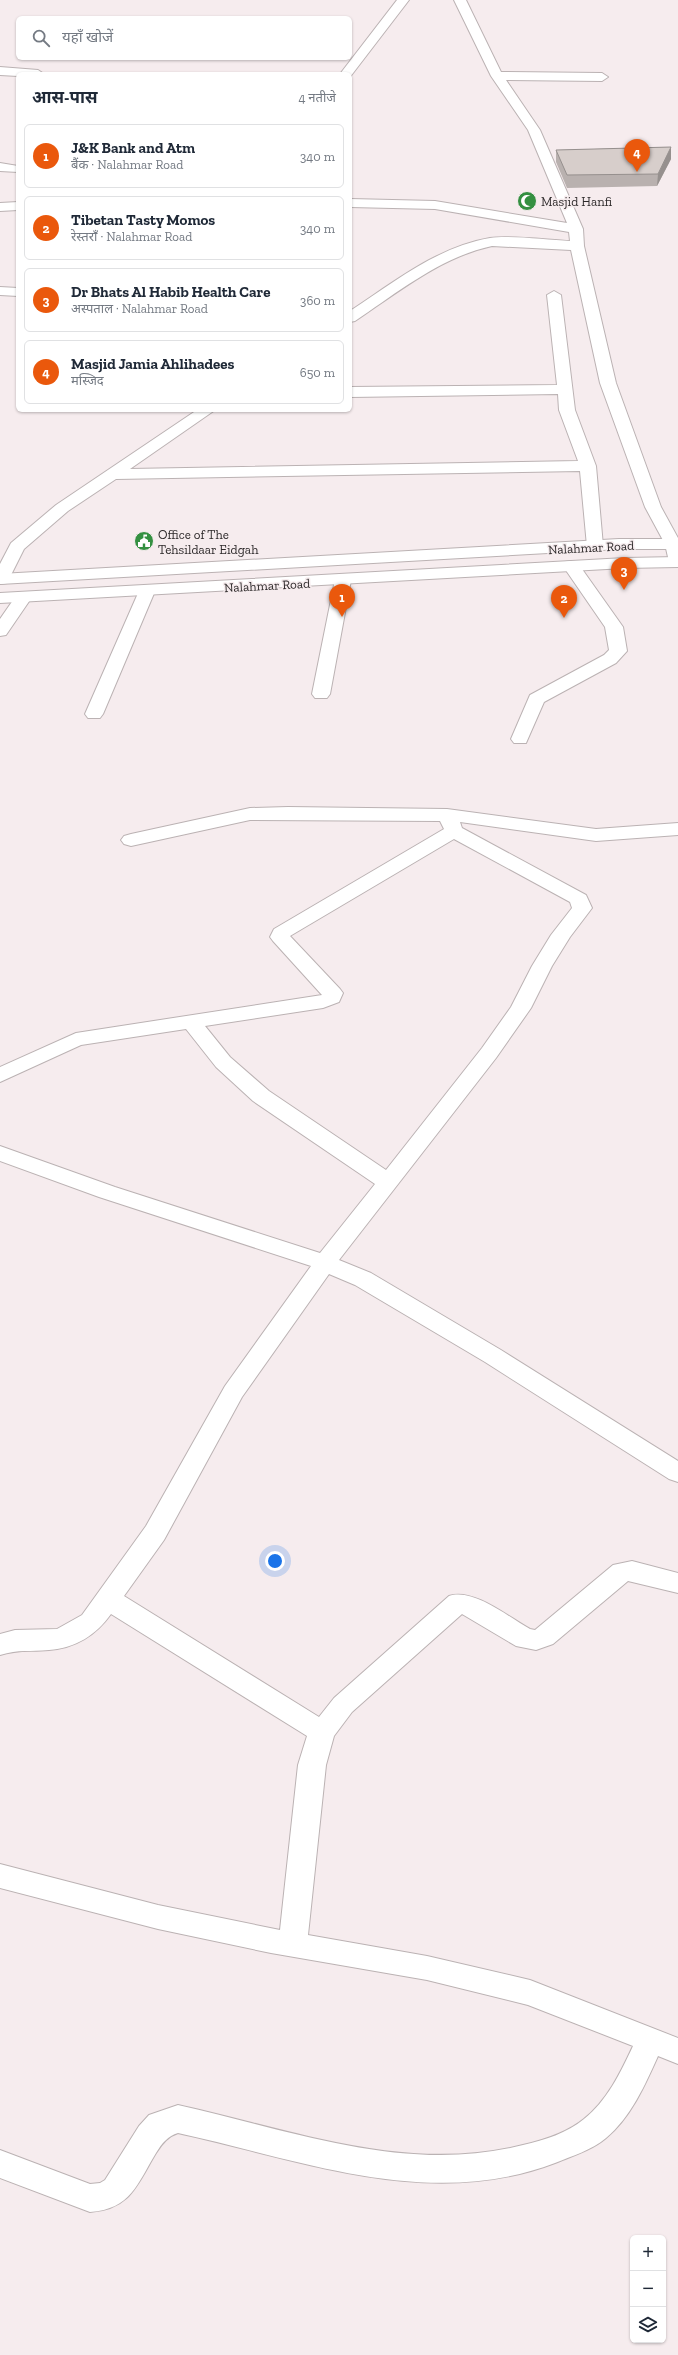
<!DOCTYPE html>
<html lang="hi">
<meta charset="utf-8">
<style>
:root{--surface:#fff;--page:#f2f2f3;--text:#1f2937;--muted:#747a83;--line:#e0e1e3;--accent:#ea580c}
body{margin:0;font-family:"Zilla Slab","Noto Sans Devanagari",serif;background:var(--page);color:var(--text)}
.controls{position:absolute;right:12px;bottom:12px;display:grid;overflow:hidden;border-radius:6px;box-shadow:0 1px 3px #0004}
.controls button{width:36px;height:36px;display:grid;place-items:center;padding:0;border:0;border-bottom:1px solid var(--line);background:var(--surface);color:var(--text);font:20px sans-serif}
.you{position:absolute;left:275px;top:1561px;width:14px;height:14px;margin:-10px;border:3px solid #fff;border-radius:50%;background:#1a73e8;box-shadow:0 0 0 6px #1a73e833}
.badge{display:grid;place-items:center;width:26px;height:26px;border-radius:50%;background:var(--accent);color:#fff;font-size:13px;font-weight:700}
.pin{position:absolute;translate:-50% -33px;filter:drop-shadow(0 1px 2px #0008)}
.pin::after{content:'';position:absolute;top:21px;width:14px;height:12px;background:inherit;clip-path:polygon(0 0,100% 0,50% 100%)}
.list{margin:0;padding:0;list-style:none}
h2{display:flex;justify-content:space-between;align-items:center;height:52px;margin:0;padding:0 16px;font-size:17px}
h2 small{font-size:13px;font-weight:400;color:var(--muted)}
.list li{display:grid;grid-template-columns:26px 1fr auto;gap:12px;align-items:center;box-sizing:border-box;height:64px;margin:0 8px 8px;padding:0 8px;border:1px solid var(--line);border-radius:6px}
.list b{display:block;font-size:15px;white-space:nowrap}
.list p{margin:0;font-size:13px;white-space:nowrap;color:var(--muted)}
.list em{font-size:13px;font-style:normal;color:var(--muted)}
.icon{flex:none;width:22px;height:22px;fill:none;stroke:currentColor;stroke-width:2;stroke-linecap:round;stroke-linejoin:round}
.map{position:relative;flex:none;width:678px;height:2355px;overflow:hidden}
.search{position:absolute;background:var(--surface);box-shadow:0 1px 3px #0004;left:16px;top:16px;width:336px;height:44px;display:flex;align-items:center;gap:10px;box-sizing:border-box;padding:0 14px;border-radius:6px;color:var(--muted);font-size:15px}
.panel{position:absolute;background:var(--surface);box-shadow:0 1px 3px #0004;left:16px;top:72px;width:336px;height:340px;border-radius:6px}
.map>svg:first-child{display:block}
</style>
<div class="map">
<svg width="678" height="2355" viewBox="0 0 678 2355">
<rect width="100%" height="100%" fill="#f6ecee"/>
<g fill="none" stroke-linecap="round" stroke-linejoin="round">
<defs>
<path id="minor" d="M 397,0 L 409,0 L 350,77 L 350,74 L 340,74 Z
M 454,0 L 466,0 L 501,72 L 602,73 L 608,77 L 602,81 L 506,80 L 540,130 L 583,229 L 584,246 L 616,383 L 661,507 L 678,538 L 678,567 L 670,566 L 665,544 L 645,507 L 600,383 L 571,250 L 492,246 C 441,257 398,292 355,321 L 350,322 L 350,311 C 393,283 437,247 490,238 C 510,235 548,240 570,241 L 569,232 L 435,209 L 350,207 L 350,199 L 435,201 L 567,223 L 528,130 L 491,76 Z
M 0,67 L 38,70 L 44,74 L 18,74 L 18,76 L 0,75 Z
M 0,163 L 18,166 L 18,172 L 0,171 Z
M 18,202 L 18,210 L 0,211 L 0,203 Z
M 0,287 L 18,288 L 18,296 L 0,295 Z
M 554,291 L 561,295 L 575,410 L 596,466 L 603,546 L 601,550 L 589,550 L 587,546 L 580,471 L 116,479 L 68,511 L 24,549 L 7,583 L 0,584 L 0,564 L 11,543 L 56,505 L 197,410 L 215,410 L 130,469 L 578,461 L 559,410 L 558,394 L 350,397 L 350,387 L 557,385 L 547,295 Z
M 571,561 L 577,562 L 623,627 L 627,651 L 616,663 L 544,702 L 526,743 L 514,743 L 511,739 L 530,695 L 604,655 L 609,650 L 605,627 L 563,566 L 565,562 Z
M 343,575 L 349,576 L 351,580 L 330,694 L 327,698 L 315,698 L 312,694 L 335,580 L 337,576 Z
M 147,586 L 153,587 L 155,591 L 103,714 L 100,718 L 88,718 L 85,714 L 139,591 L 141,587 Z
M 24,592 L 30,593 L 32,597 L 6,635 L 0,636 L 0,619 L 18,593 Z
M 288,807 L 447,809 L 596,829 L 678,823 L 678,835 L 596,841 L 460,822 L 462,828 L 586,895 L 592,908 L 570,937 L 552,966 L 531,1008 L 496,1058 L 339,1260 L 371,1273 L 501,1350 L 678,1461 L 678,1482 L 669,1479 L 485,1362 L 355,1285 L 329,1274 L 242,1397 L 164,1540 L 124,1596 L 319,1717 L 334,1698 L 449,1596 C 474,1588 508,1617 530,1629 L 535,1630 L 613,1565 L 632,1561 L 678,1573 L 678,1593 L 628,1581 L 553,1644 L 536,1650 L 516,1646 L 462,1614 L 352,1712 L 334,1736 L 326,1765 L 308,1935 L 427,1956 L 530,1980 L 678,2038 L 678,2064 L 658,2056 C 645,2085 631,2117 606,2138 C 592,2150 572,2156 555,2163 C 430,2211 302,2160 178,2133 C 168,2136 162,2143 156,2153 C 137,2184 131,2209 90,2212 L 0,2178 L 0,2150 L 90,2184 L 100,2183 L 105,2180 L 139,2126 L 149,2115 L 178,2105 C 291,2130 407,2175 523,2145 C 545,2140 567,2133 584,2119 C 607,2101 621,2072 633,2046 L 528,2005 L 427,1980 L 271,1953 L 158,1929 L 0,1888 L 0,1864 L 158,1905 L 280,1930 L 298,1765 L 307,1736 L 111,1614 C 96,1635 76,1648 49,1650 C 30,1652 19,1649 0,1655 L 0,1634 L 15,1630 L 57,1629 L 82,1615 L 146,1526 L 225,1386 L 311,1266 L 99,1197 L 0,1161 L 0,1146 L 115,1187 L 320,1253 L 375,1184 L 253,1101 L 216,1067 L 186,1029 L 81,1045 L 0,1082 L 0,1067 L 76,1033 L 322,995 L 273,941 L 270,937 L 274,929 L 444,829 L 440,821 L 250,820 L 131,846 L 124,844 L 121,840 L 124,836 L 131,834 L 250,808 ZM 454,839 L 570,902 L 572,908 L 551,935 L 532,966 L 511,1007 L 482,1048 L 386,1170 L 269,1091 L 230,1057 L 205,1026 L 323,1008 L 339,1002 L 343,993 L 340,989 L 290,936 Z"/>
<path id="major" d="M 619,539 L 678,539 L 678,549 L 619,549 L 0,584 L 0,574 Z
M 678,557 L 678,567 L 625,568 L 0,603 L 0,593 L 625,558 Z"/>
</defs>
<use href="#minor" stroke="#bbb2b3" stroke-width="2"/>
<use href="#major" stroke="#bbb2b3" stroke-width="2"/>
<use href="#minor" fill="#fff" fill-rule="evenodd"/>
<use href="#major" fill="#fff" fill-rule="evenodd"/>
</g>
<path fill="#b9b1af" d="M 671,147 L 671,159 L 657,186 L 567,188 L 556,162 L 556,150 Z"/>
<path fill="#96908e" d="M 671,147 L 671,159 L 657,186 L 658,174 Z"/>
<path fill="#d7cecb" stroke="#96908e" d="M 671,147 L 658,174 L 567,175 L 556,150 Z"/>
<defs>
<symbol id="mosque-disc" viewBox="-11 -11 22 22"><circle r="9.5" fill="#349041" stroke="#f6ecee"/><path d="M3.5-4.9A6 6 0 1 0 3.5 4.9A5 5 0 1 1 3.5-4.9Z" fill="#fff"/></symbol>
<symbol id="civic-disc" viewBox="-11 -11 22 22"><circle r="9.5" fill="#349041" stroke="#f6ecee"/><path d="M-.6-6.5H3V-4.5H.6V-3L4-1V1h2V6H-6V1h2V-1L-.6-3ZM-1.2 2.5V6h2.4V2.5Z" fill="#fff"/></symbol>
</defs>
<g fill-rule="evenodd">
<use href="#mosque-disc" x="516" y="190" width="22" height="22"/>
<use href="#civic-disc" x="133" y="530" width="22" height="22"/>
</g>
<g text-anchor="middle" stroke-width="3" stroke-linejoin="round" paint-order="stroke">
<g font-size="13" fill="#2d292a" stroke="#f6ecee" text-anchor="start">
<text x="541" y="206">Masjid Hanfi</text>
<text x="158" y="539">Office of The<tspan x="158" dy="15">Tehsildaar Eidgah</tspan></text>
</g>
<g font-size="13" fill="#2d292a" stroke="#f6ecee">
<text transform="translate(591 547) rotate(-3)" y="5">Nalahmar Road</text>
<text transform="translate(267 585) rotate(-3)" y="5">Nalahmar Road</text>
</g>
</g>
</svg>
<div class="controls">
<button>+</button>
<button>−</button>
<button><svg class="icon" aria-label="layers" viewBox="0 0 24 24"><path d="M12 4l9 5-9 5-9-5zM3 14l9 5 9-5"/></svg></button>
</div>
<div class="you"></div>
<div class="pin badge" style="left:342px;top:617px">1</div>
<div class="pin badge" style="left:564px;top:618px">2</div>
<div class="pin badge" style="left:624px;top:590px">3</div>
<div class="pin badge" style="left:637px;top:172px">4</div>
<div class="search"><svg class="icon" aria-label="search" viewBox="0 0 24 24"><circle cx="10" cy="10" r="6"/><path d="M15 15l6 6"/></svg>यहाँ खोजें</div>
<section class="panel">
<h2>आस-पास<small>4 नतीजे</small></h2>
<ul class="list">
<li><span class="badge">1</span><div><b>J&amp;K Bank and Atm</b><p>बैंक · Nalahmar Road</p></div><em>340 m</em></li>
<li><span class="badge">2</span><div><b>Tibetan Tasty Momos</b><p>रेस्तराँ · Nalahmar Road</p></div><em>340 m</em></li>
<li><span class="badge">3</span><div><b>Dr Bhats Al Habib Health Care</b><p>अस्पताल · Nalahmar Road</p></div><em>360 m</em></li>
<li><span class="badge">4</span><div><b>Masjid Jamia Ahlihadees</b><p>मस्जिद</p></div><em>650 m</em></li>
</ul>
</section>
</div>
